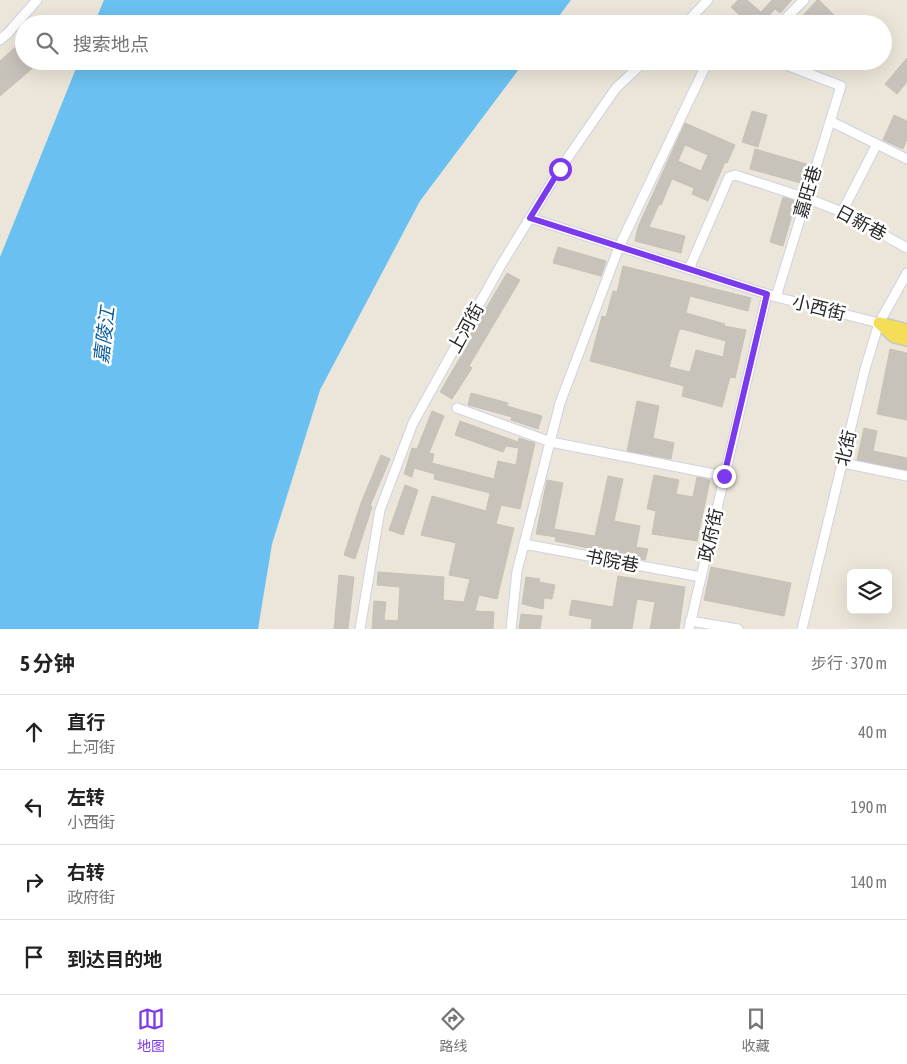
<!DOCTYPE html>
<html lang="zh">
<meta charset="utf-8">
<style>
:root{--surface:#fff;--page:#f6f6f6;--text:#222;--muted:#767676;--line:#e0e0e0;--accent:#7c3aed}
body{margin:0;font-family:"Asap Condensed","Noto Sans SC",sans-serif;background:var(--page);color:var(--text)}
.controls{position:absolute;right:15px;bottom:15px;display:grid;overflow:hidden;border-radius:8px;box-shadow:0 5px 20px #0002}
.controls button{width:45px;height:45px;display:grid;place-items:center;padding:0;border:0;border-bottom:1px solid var(--line);background:var(--surface);color:var(--text);font:25px sans-serif}
.stop{position:absolute;width:15px;height:15px;margin:-11px;border:4px solid #7c3aed;border-radius:50%;background:#fff}
.stop.end{background:#7c3aed;border-color:#fff;box-shadow:0 1px 5px #0008}
.list{margin:0;padding:0;list-style:none}
h2{display:flex;justify-content:space-between;align-items:center;height:65px;margin:0;padding:0 20px;font-size:21px}
h2 small{font-size:16px;font-weight:400;color:var(--muted)}
.list li{display:grid;grid-template-columns:32px 1fr auto;gap:15px;align-items:center;box-sizing:border-box;height:75px;padding:0 20px;border-top:1px solid var(--line)}
.list b{display:block;font-size:19px;white-space:nowrap}
.list p{margin:0;font-size:16px;white-space:nowrap;color:var(--muted)}
.list em{font-size:16px;font-style:normal;color:var(--muted)}
.icon{flex:none;width:28px;height:28px;fill:none;stroke:currentColor;stroke-width:2;stroke-linecap:round;stroke-linejoin:round}
.map{position:relative;flex:none;width:907px;height:629px;overflow:hidden}
.search{position:absolute;background:var(--surface);box-shadow:0 5px 20px #0002;left:15px;right:15px;top:15px;height:55px;display:flex;align-items:center;gap:12px;box-sizing:border-box;padding:0 18px;border-radius:28px;color:var(--muted);font-size:19px}
.sheet{height:365px;background:var(--surface)}
nav{display:flex;justify-content:space-around;align-items:center;box-sizing:border-box;height:70px;border-top:1px solid var(--line);background:var(--surface);font-size:14px;color:var(--muted)}
nav a{display:grid;justify-items:center;gap:2px}
nav .on{color:var(--accent)}
.map>svg:first-child{display:block}
</style>
<div class="map">
<svg width="907" height="629" viewBox="0 0 907 629">
<rect width="100%" height="100%" fill="#ece6da"/>
<path fill="#6ac1f1" d="M 104,0 L 571,0 L 553,24 L 94,24 Z
M 79,61 L 525,61 L 420,201 L 320,390 L 272,544 L 258,629 L 0,629 L 0,257 Z"/>
<path fill="#c7c2ba" stroke="#c7c2b4" fill-rule="evenodd" d="M 738,0 L 747,0 L 761,12 L 772,0 L 792,0 L 780,13 L 775,9 L 761,24 L 749,24 L 731,7 Z
M 817,0 L 819,0 L 843,24 L 795,24 Z
M 19,44 L 24,49 L 24,61 L 41,61 L 0,96 L 0,61 Z
M 907,58 L 907,82 L 897,94 L 885,84 Z
M 752,111 L 767,115 L 758,147 L 742,142 Z
M 894,115 L 907,121 L 907,139 L 903,149 L 883,140 Z
M 685,123 L 735,145 L 727,163 L 725,162 L 708,201 L 692,194 L 694,188 L 672,179 L 661,205 L 659,204 L 649,227 L 685,236 L 681,253 L 635,241 L 638,227 ZM 685,145 L 708,155 L 701,171 L 678,161 Z
M 755,149 L 810,165 L 804,184 L 750,169 Z
M 783,197 L 796,201 L 783,246 L 770,242 Z
M 558,247 L 606,261 L 601,276 L 553,263 Z
M 623,266 L 751,298 L 748,311 L 690,296 L 686,313 L 725,324 L 724,326 L 746,330 L 735,378 L 730,377 L 722,407 L 682,396 L 684,386 L 590,361 L 602,316 L 606,317 L 613,291 L 617,292 ZM 682,329 L 726,341 L 723,357 L 696,350 L 690,372 L 669,367 L 679,330 Z
M 507,273 L 520,280 L 469,366 L 472,368 L 452,399 L 440,392 L 461,356 L 459,354 Z
M 890,349 L 907,353 L 907,420 L 877,414 Z
M 471,393 L 508,403 L 507,406 L 542,416 L 538,429 L 511,420 L 512,417 L 468,405 Z
M 637,401 L 659,406 L 653,438 L 674,443 L 671,459 L 627,451 Z
M 432,411 L 444,416 L 429,453 L 434,454 L 432,463 L 494,479 L 498,461 L 516,465 L 519,448 L 506,446 L 503,452 L 455,435 L 460,421 L 518,442 L 519,438 L 535,443 L 520,509 L 501,505 L 496,524 L 514,528 L 497,599 L 479,595 L 475,611 L 494,612 L 493,629 L 372,629 L 374,601 L 386,602 L 384,620 L 398,621 L 400,587 L 377,585 L 378,572 L 444,577 L 443,600 L 464,602 L 470,579 L 449,575 L 456,543 L 421,535 L 432,496 L 486,511 L 490,493 L 434,479 L 435,474 L 414,468 L 412,477 L 404,474 L 412,448 L 417,449 Z
M 864,428 L 877,431 L 873,451 L 907,458 L 907,470 L 857,460 Z
M 381,455 L 390,459 L 370,506 L 372,507 L 355,559 L 344,555 L 361,503 Z
M 654,475 L 679,480 L 676,494 L 693,497 L 697,477 L 710,480 L 697,541 L 652,534 L 656,511 L 647,509 Z
M 608,476 L 623,479 L 614,521 L 640,526 L 636,547 L 648,549 L 645,560 L 555,541 L 556,537 L 536,534 L 547,480 L 563,483 L 554,529 L 595,536 Z
M 405,485 L 418,490 L 403,535 L 389,530 Z
M 711,567 L 791,583 L 784,616 L 704,600 Z
M 339,575 L 354,577 L 348,629 L 334,629 Z
M 618,576 L 685,587 L 679,629 L 650,629 L 655,602 L 637,599 L 632,629 L 591,629 L 592,619 L 569,615 L 572,600 L 613,607 Z
M 526,577 L 540,579 L 539,582 L 555,585 L 552,599 L 544,598 L 543,609 L 522,604 Z
M 521,614 L 542,616 L 540,629 L 519,629 Z"/>
<g fill="none" stroke-linecap="round" stroke-linejoin="round">
<defs>
<path id="minor" d="M 685,24 L 708,0
M 780,24 L 804,0
M 0,40 L 8,33 L 37,0
M 830,121 L 907,159
M 842,212 L 877,144
M 530,218 L 776,297 L 879,323
M 689,269 L 729,177 L 735,175 L 806,198 L 842,212 L 907,248
M 776,297 L 841,86 L 776,61
M 457,408 L 551,442 L 724,476
M 843,463 L 907,476
M 524,544 L 701,577
M 690,621 L 738,629
M 360,629 L 380,510 L 413,423 L 501,265 L 560,169 L 616,88 L 645,61
M 511,629 L 517,571 L 560,403 L 619,247 L 708,61
M 689,629 L 767,294
M 802,629 L 865,369 L 879,323 L 907,273"/>
<path id="major" d="M 879,323 L 894,337 L 907,340
M 880,323 L 907,330"/>
</defs>
<use href="#minor" stroke="#cfd1e2" stroke-width="11"/>
<use href="#major" stroke="#c7c7c7" stroke-width="14"/>
<use href="#minor" stroke="#fff" stroke-width="9"/>
<use href="#major" stroke="#f4dd57" stroke-width="11"/>
</g>
<g fill="none" stroke-linecap="round" stroke-linejoin="round">
<path stroke="#7c3aed" stroke-width="6" d="M 560,169 L 530,218 L 767,294 L 724,476"/>
</g>
<g text-anchor="middle" stroke-width="5" stroke-linejoin="round" paint-order="stroke">
<g font-size="18" fill="#292929" stroke="#fff">
<text transform="translate(808 192) rotate(-73)" y="6">嘉旺巷</text>
<text transform="translate(861 223) rotate(28)" y="6">日新巷</text>
<text transform="translate(819 308) rotate(14)" y="6">小西街</text>
<text transform="translate(466 328) rotate(-61)" y="6">上河街</text>
<text transform="translate(846 448) rotate(-76)" y="6">北街</text>
<text transform="translate(711 535) rotate(-77)" y="6">政府街</text>
<text transform="translate(612 561) rotate(11)" y="6">书院巷</text>
</g>
<g font-size="19" font-style="italic" fill="#0a5d9c" stroke="#fff">
<text transform="translate(104 335) rotate(-83)" y="7">嘉陵江</text>
</g>
</g>
</svg>
<div class="controls">
<button><svg class="icon" aria-label="layers" viewBox="0 0 24 24"><path d="M12 4l9 5-9 5-9-5zM3 14l9 5 9-5"/></svg></button>
</div>
<div class="stop" style="left:560px;top:169px"></div>
<div class="stop end" style="left:724px;top:476px"></div>
<div class="search"><svg class="icon" aria-label="search" viewBox="0 0 24 24"><circle cx="10" cy="10" r="6"/><path d="M15 15l6 6"/></svg>搜索地点</div>
</div>
<section class="sheet">
<h2>5 分钟<small>步行 · 370 m</small></h2>
<ul class="list">
<li><svg class="icon" aria-label="ahead" viewBox="0 0 24 24"><path d="M12 20V5M6 11l6-6 6 6"/></svg><div><b>直行</b><p>上河街</p></div><em>40 m</em></li>
<li><svg class="icon" aria-label="left" viewBox="0 0 24 24"><path d="M17 20v-9H6M10 6l-5 5 5 5"/></svg><div><b>左转</b><p>小西街</p></div><em>190 m</em></li>
<li><svg class="icon" aria-label="right" viewBox="0 0 24 24"><path d="M7 20v-9h11M14 6l5 5-5 5"/></svg><div><b>右转</b><p>政府街</p></div><em>140 m</em></li>
<li><svg class="icon" aria-label="arrive" viewBox="0 0 24 24"><path d="M6 21V4h12l-3 4 3 4H6"/></svg><div><b>到达目的地</b></div></li>
</ul>
</section>
<nav>
<a class="on"><svg class="icon" aria-label="map" viewBox="0 0 24 24"><path d="M3 6l6-2 6 2 6-2v14l-6 2-6-2-6 2zM9 4v14M15 6v14"/></svg>地图</a>
<a><svg class="icon" aria-label="directions" viewBox="0 0 24 24"><path d="M12 3l9 9-9 9-9-9zM9 14v-3h6M13 9l2 2-2 2"/></svg>路线</a>
<a><svg class="icon" aria-label="saved" viewBox="0 0 24 24"><path d="M7 4h10v16l-5-4-5 4z"/></svg>收藏</a>
</nav>
